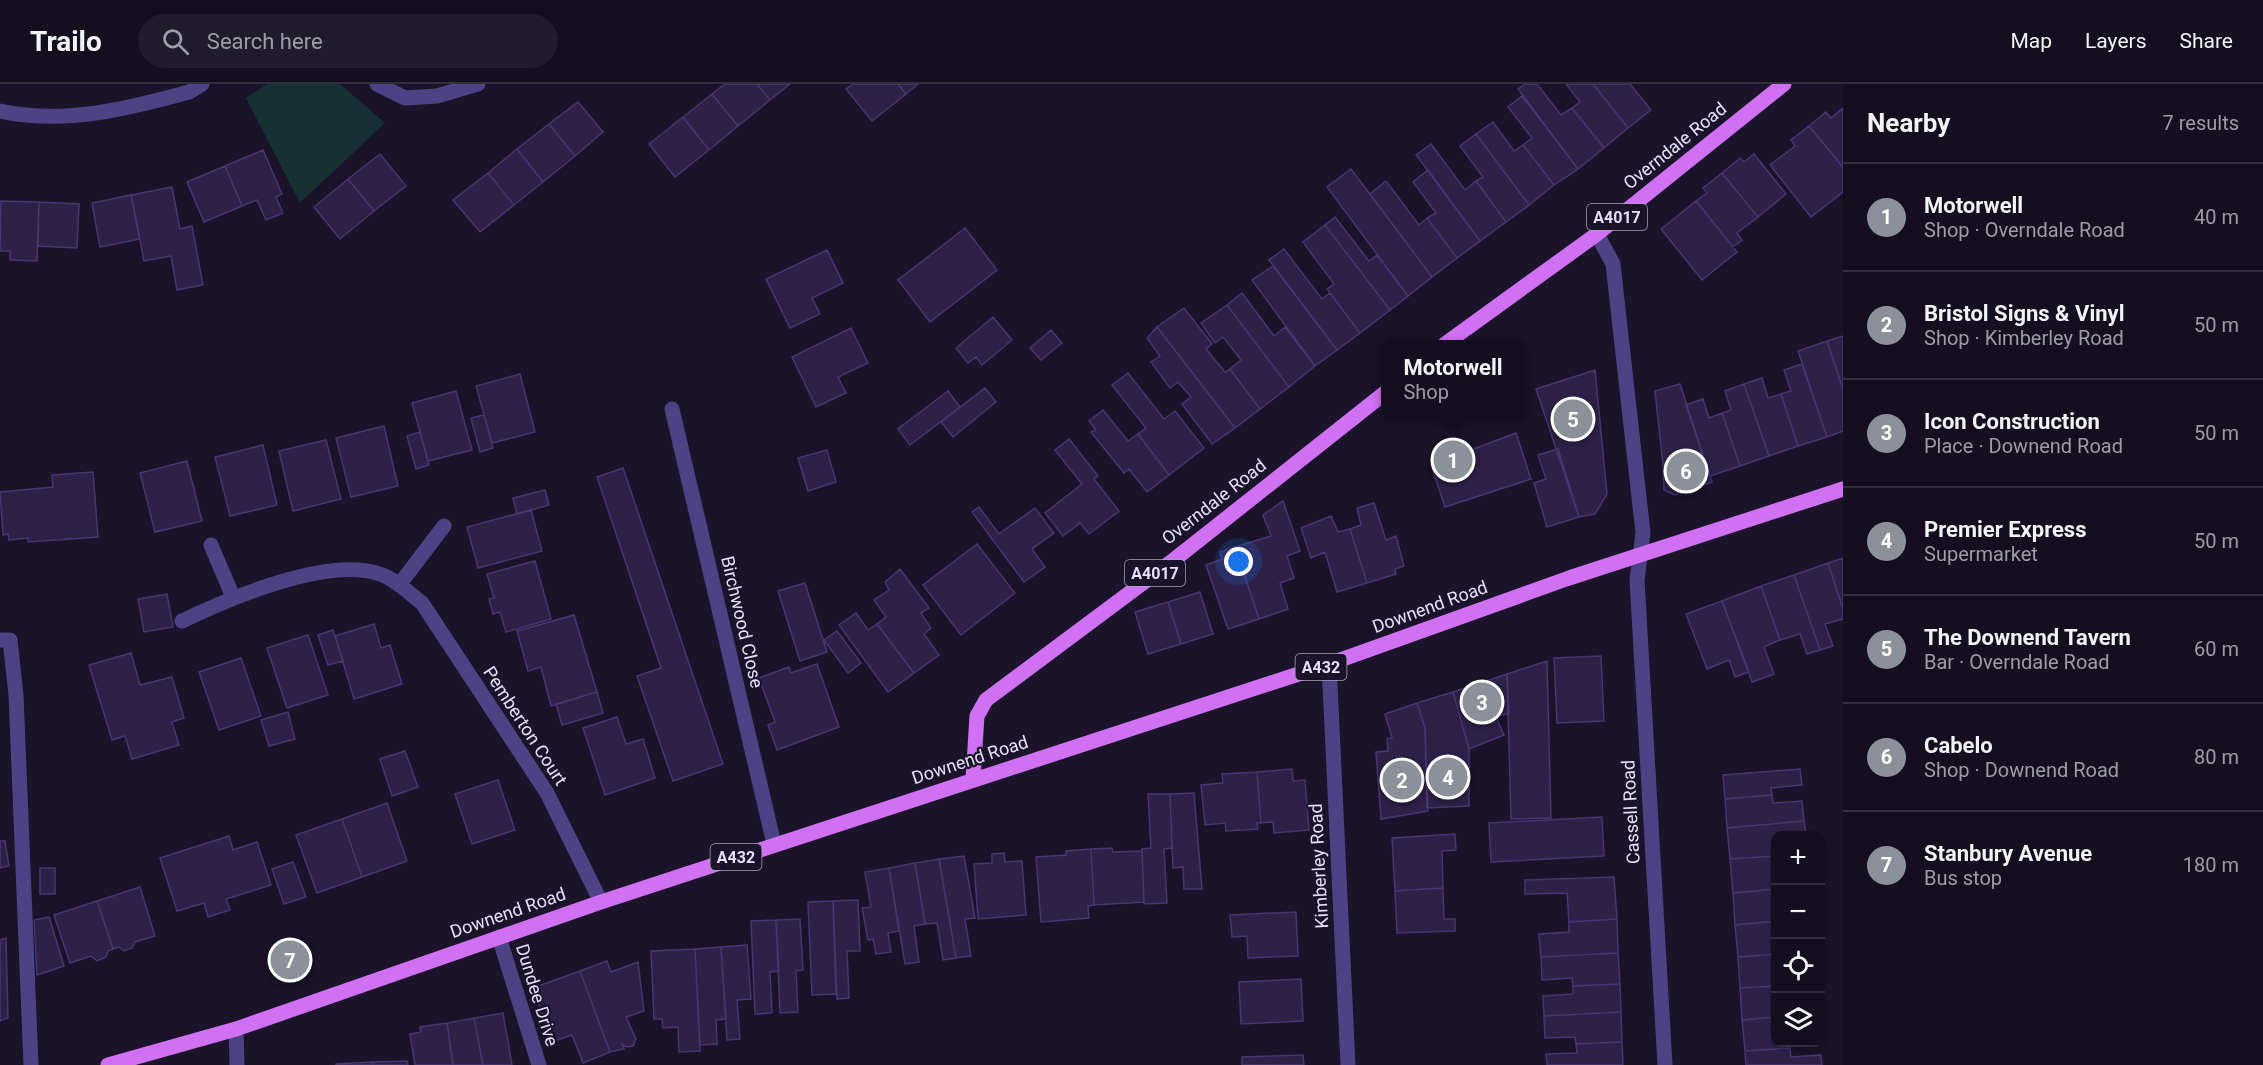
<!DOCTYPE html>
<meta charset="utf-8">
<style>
:root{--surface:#140e1f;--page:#211c2c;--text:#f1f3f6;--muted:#9d9ca4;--line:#332e3d;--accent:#8c9099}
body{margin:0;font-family:Roboto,sans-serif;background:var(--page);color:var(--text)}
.controls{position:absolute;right:18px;bottom:18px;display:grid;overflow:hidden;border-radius:12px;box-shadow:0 2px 4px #0004}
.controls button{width:54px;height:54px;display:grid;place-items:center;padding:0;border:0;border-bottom:2px solid var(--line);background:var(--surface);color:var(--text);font:30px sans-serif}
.you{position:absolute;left:1239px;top:478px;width:21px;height:21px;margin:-15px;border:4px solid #fff;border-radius:50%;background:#1a73e8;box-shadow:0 0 0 9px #1a73e833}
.badge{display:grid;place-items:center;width:39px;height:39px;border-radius:50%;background:var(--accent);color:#fff;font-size:20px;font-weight:700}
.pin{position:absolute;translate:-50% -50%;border:3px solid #fff;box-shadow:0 2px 6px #0006}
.popup{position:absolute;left:1381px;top:256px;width:144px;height:78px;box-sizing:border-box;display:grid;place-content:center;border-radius:12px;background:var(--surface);filter:drop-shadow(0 2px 4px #0005);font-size:20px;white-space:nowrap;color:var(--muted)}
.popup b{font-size:22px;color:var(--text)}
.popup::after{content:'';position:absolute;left:50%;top:100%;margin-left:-12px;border:12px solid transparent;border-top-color:var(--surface)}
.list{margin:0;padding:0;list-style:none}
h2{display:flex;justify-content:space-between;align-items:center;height:78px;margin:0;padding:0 24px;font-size:26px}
h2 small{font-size:20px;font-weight:400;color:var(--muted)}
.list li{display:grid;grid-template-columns:39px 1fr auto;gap:18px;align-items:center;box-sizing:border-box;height:108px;padding:0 24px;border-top:2px solid var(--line)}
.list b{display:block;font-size:22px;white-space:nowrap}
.list p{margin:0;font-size:20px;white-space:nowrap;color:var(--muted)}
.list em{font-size:20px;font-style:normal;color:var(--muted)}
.icon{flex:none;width:33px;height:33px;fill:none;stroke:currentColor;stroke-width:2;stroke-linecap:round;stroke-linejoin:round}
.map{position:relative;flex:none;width:1843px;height:981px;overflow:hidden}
header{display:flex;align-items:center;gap:36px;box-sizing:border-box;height:84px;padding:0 30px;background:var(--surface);border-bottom:2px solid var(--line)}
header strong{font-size:28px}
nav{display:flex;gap:33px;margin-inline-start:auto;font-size:21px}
.search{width:420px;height:54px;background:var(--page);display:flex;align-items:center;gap:15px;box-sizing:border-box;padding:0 21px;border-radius:33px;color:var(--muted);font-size:22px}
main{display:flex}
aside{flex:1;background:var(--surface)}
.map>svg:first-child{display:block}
</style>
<header>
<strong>Trailo</strong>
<div class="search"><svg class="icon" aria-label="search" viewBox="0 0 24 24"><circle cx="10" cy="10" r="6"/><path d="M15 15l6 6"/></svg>Search here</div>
<nav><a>Map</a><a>Layers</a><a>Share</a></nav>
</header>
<main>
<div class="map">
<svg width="1843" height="981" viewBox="0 0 1843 981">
<rect width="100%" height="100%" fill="#1a1329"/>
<path fill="#173033" d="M 267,0 L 340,0 L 385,39 L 300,119 L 246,14 Z"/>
<path fill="#2e2148" stroke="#483572" stroke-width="1.5" d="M 725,0 L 757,0 L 770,16 L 738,42 L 712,10 Z
M 757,0 L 790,0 L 770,16 Z
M 853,0 L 898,0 L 906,10 L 872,37 L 846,5 Z
M 898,0 L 918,0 L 906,10 Z
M 1525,0 L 1537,0 L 1561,31 L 1572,24 L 1604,64 L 1578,85 L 1518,5 Z
M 1566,0 L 1593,0 L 1628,44 L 1604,64 L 1572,24 L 1580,18 Z
M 1593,0 L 1630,0 L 1651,26 L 1628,44 Z
M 712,10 L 738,42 L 709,66 L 683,33 Z
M 1522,12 L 1578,85 L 1554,101 L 1523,61 L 1532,54 L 1508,23 Z
M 578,18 L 603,48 L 575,72 L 549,40 Z
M 1843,24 L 1843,83 L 1809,42 L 1826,28 L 1831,34 Z
M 683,33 L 709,66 L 675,93 L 649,60 Z
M 1493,38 L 1514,67 L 1523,61 L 1554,101 L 1529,121 L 1476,50 Z
M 549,40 L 575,72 L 543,98 L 517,65 Z
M 1809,42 L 1843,83 L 1843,108 L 1811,133 L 1770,81 L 1795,62 L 1791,56 Z
M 1476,50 L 1529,121 L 1506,138 L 1476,97 L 1483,93 L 1460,62 Z
M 1431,60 L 1465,106 L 1476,97 L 1506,138 L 1480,157 L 1416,71 Z
M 517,65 L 543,98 L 514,121 L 488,89 Z
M 263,66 L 282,110 L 276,113 L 283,129 L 266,136 L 257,116 L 242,122 L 225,82 Z
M 380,70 L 406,102 L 374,127 L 348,95 Z
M 1754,70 L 1786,110 L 1758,133 L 1722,89 L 1740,74 L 1744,78 Z
M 225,82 L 242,122 L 204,138 L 187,98 Z
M 1351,85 L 1432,193 L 1408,212 L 1327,103 Z
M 1428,86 L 1480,157 L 1457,174 L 1427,134 L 1436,129 L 1413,98 Z
M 488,89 L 514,121 L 480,148 L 453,116 Z
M 1722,89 L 1758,133 L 1737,149 L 1742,156 L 1733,163 L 1696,117 L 1707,109 L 1703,104 Z
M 348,95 L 374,127 L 340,155 L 314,123 Z
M 1386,97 L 1419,141 L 1427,134 L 1457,174 L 1432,193 L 1370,110 Z
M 172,103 L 180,145 L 192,142 L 203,201 L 177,206 L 171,172 L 144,177 L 131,111 Z
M 131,111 L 140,155 L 100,163 L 92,119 Z
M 1,117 L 39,118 L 37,177 L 10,176 L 10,167 L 0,167 Z
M 1696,117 L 1737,168 L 1702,196 L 1661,145 Z
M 39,118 L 79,120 L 77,164 L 38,162 Z
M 1335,133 L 1369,177 L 1377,171 L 1408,212 L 1390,226 L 1325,141 Z
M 1325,141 L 1390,226 L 1360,249 L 1327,205 L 1334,200 L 1303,158 Z
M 965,144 L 997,186 L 930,238 L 898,196 Z
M 1284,165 L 1322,215 L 1330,209 L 1360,249 L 1337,266 L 1269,176 Z
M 827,166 L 843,199 L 812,214 L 820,230 L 790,244 L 766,195 Z
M 1273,182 L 1337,266 L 1315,282 L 1252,196 Z
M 1242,209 L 1274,252 L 1285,243 L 1315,282 L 1289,303 L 1227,221 Z
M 1227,221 L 1289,303 L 1260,325 L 1230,285 L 1241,276 L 1223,253 L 1215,259 L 1201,239 Z
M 1184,224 L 1212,260 L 1206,265 L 1225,288 L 1230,285 L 1260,325 L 1235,344 L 1157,243 Z
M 993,233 L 1012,256 L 982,281 L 976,273 L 968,279 L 956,264 Z
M 1157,243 L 1235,344 L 1212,360 L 1182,320 L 1191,313 L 1178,298 L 1170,304 L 1151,278 L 1160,272 L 1147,254 Z
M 851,244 L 868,279 L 838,293 L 846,309 L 816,323 L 792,273 Z
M 1051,246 L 1062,259 L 1041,276 L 1030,264 Z
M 1843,252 L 1843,305 L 1827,257 Z
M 1827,257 L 1843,305 L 1843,347 L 1827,353 L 1798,267 Z
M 1802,280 L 1827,353 L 1798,362 L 1781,310 L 1791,307 L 1784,286 Z
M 1595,286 L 1607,410 L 1595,430 L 1579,433 L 1536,305 Z
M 1128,289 L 1164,335 L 1175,327 L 1204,364 L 1169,391 L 1138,350 L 1146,344 L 1112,301 Z
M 520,290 L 535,348 L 492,359 L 476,302 Z
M 1762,294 L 1768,314 L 1781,310 L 1798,362 L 1769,372 L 1744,300 Z
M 1680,300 L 1702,368 L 1663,381 L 1655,307 Z
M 1744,300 L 1769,372 L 1740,382 L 1722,329 L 1731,326 L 1725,307 Z
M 985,304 L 996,318 L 953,353 L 941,338 Z
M 456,307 L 472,366 L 428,377 L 412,319 Z
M 948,307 L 960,323 L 910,361 L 898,345 Z
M 1703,315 L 1709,334 L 1722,329 L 1740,382 L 1710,392 L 1686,321 Z
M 1103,326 L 1128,357 L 1138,350 L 1169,391 L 1147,408 L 1129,385 L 1124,389 L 1091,348 L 1096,346 L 1089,337 Z
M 484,331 L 493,364 L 480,368 L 471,334 Z
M 384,342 L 398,402 L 351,413 L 336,354 Z
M 420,348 L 429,381 L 416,385 L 407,352 Z
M 1516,349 L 1531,395 L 1445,423 L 1431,381 Z
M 1069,355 L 1098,392 L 1094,395 L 1119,427 L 1089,450 L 1080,439 L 1063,452 L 1045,429 L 1082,400 L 1055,366 Z
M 326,356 L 341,415 L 293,427 L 279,367 Z
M 263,361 L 277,421 L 230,432 L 215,373 Z
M 1558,365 L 1579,433 L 1547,443 L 1534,399 L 1546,395 L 1538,371 Z
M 827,366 L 836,398 L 808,407 L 798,374 Z
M 1702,368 L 1712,398 L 1675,411 L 1664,406 L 1663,381 Z
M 187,377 L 202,437 L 155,448 L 140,389 Z
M 623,384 L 723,680 L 673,697 L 637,592 L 661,584 L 597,393 Z
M 93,388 L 98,453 L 28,458 L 28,454 L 9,456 L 8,450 L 3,451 L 0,408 L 53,403 L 52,391 Z
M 545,406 L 549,421 L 517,430 L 513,414 Z
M 1283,417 L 1300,467 L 1287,472 L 1294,494 L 1280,499 L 1288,525 L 1259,535 L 1235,463 L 1271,452 L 1263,431 Z
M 1374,419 L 1386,456 L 1396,452 L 1404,482 L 1395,485 L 1396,490 L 1367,499 L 1350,445 L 1361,441 L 1357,424 Z
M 979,423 L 999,450 L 1035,424 L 1054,449 L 1032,465 L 1045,483 L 1024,498 L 972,428 Z
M 531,426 L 542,467 L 478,484 L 467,443 Z
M 1331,432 L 1338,448 L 1350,445 L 1367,499 L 1337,508 L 1325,468 L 1311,474 L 1301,444 Z
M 977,460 L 1015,509 L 961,551 L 923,501 Z
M 1235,463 L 1259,535 L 1228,545 L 1206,481 L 1222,475 L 1220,468 Z
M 1843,474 L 1843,525 L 1828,479 Z
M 535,477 L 551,535 L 506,548 L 500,528 L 493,530 L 489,515 L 494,514 L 487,490 Z
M 1828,479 L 1843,525 L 1843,535 L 1825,540 L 1833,562 L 1820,566 L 1794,491 Z
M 900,485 L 929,524 L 921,529 L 931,544 L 924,550 L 939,571 L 914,589 L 877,540 L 886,533 L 874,516 L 889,506 L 885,498 Z
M 1794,491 L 1820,566 L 1807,570 L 1800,550 L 1780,556 L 1761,502 Z
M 805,499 L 827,568 L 800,577 L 778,507 Z
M 1761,502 L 1780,556 L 1764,563 L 1774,590 L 1752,598 L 1722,517 Z
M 1200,508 L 1213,550 L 1181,560 L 1168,518 Z
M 167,510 L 173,543 L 144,548 L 138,515 Z
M 1722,517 L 1749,588 L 1735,593 L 1729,576 L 1707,585 L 1686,530 Z
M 1168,518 L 1181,560 L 1148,570 L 1135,528 Z
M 856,529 L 868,546 L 877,540 L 914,589 L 888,608 L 839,541 Z
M 574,531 L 597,608 L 551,622 L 541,583 L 528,587 L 517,547 Z
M 374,540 L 381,564 L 390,561 L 402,600 L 354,615 L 335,552 Z
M 333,546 L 343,577 L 328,581 L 318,551 Z
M 837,547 L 861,579 L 848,589 L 824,556 Z
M 308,551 L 328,611 L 287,624 L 267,564 Z
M 131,569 L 140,601 L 172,593 L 184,634 L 172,638 L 179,661 L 132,675 L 125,652 L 112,656 L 89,581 Z
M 1601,572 L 1604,637 L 1557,639 L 1554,574 Z
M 241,574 L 261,632 L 219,646 L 199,588 Z
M 1547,577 L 1551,734 L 1511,735 L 1507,590 Z
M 817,580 L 839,643 L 777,666 L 768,641 L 775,638 L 759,594 L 789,583 L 791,589 Z
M 1507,590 L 1509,629 L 1496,633 L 1504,651 L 1469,665 L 1453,608 Z
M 597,608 L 603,629 L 562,641 L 556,620 Z
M 1453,608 L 1469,665 L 1469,722 L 1427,724 L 1425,644 L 1417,619 Z
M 1417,619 L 1425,644 L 1428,727 L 1381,735 L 1376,668 L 1388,667 L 1387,655 L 1392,654 L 1385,630 Z
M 288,628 L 295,655 L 269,662 L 261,636 Z
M 617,633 L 626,660 L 643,655 L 655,694 L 605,711 L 583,644 Z
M 405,667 L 418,703 L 392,712 L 380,675 Z
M 1292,685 L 1293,697 L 1305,696 L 1309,746 L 1274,749 L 1273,738 L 1261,739 L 1257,688 Z
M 1800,685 L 1802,701 L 1771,704 L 1772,711 L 1725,715 L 1723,691 Z
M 1257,688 L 1261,739 L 1257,739 L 1258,745 L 1226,747 L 1225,739 L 1205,741 L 1201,701 L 1223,699 L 1222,690 Z
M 498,696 L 515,746 L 472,760 L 455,710 Z
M 1194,709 L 1202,805 L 1184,805 L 1183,783 L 1173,784 L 1170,710 Z
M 1148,710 L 1170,710 L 1172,764 L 1164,765 L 1167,819 L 1144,820 L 1142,765 L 1151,764 Z
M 1772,711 L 1773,719 L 1802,717 L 1804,737 L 1727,744 L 1725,715 Z
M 387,719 L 407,777 L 362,793 L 342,735 Z
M 1602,733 L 1604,772 L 1491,778 L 1489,739 Z
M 342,735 L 362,793 L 317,809 L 296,751 Z
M 1804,737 L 1806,752 L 1776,752 L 1776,772 L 1730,775 L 1727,744 Z
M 1455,750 L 1456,766 L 1442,767 L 1443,804 L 1395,807 L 1392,754 Z
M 229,752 L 233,766 L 257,758 L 271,801 L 226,815 L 230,826 L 208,833 L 204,819 L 177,827 L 160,774 Z
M 0,757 L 5,757 L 9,782 L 0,784 Z
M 1112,764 L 1113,768 L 1142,767 L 1144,818 L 1094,821 L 1091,765 Z
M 1091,765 L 1094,821 L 1088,822 L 1089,834 L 1041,838 L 1036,773 L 1066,771 L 1066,767 Z
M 1004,769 L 1005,778 L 1022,777 L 1026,831 L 978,835 L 974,780 L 992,779 L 992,770 Z
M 964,772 L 975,834 L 965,835 L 971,872 L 956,874 L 939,775 Z
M 1776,772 L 1776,805 L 1733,809 L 1730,775 Z
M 939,775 L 956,874 L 943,876 L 937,839 L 925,840 L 915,779 Z
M 293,778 L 306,813 L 284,820 L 272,785 Z
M 915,779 L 925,840 L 914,842 L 919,878 L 905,880 L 889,784 Z
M 40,784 L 55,784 L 55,810 L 40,810 Z
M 889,784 L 899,847 L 888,849 L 891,868 L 876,870 L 873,855 L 868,856 L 862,824 L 871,823 L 865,788 Z
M 1614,793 L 1617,835 L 1569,838 L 1567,809 L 1525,810 L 1525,796 Z
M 140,803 L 155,852 L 135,858 L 132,864 L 124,867 L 119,863 L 113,865 L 97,817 Z
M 1443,804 L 1444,835 L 1455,835 L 1455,847 L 1397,849 L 1395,807 Z
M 1776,805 L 1776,837 L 1735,841 L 1733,809 Z
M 858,816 L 860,867 L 847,867 L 849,914 L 837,915 L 833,817 Z
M 97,817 L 113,865 L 108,867 L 106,873 L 97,877 L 91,872 L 70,879 L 54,831 Z
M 833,817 L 836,910 L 812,911 L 808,818 Z
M 1296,828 L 1298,872 L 1248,874 L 1247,852 L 1232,853 L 1230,831 Z
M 49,833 L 64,882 L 37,891 L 34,836 Z
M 800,835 L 803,886 L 796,887 L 798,928 L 780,929 L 776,836 Z
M 1617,835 L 1618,869 L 1541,873 L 1539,850 L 1569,848 L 1569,838 Z
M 776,836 L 779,887 L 770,888 L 772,929 L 755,930 L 751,837 Z
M 1776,837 L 1776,870 L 1738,873 L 1735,841 Z
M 6,854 L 8,934 L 0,937 L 0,856 Z
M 747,861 L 751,915 L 737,916 L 740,955 L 727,956 L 721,863 Z
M 721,863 L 726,935 L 716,936 L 717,960 L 700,961 L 695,865 Z
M 695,865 L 700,967 L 679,968 L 678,943 L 663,944 L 662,935 L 654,935 L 651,867 Z
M 1618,869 L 1620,900 L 1573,902 L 1572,894 L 1542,896 L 1541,873 Z
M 1776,870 L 1776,902 L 1740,904 L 1738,873 Z
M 607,877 L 611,888 L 638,878 L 644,927 L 626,933 L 636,955 L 633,962 L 626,963 L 622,960 L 624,965 L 610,968 L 580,887 Z
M 580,887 L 610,968 L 583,979 L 572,951 L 552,958 L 533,904 Z
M 1301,895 L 1303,937 L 1241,940 L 1239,898 Z
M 1620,900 L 1621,928 L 1544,932 L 1543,912 L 1573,910 L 1573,902 Z
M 1776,902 L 1776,933 L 1742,936 L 1740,904 Z
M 1621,928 L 1622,958 L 1576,960 L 1575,953 L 1545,954 L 1544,932 Z
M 503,929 L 512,981 L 483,981 L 474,934 Z
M 1776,933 L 1776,958 L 1790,958 L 1790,964 L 1745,967 L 1742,936 Z
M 474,934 L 483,981 L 453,981 L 447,939 Z
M 447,939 L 453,981 L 415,981 L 410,950 L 421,948 L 420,943 Z
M 1622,958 L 1623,981 L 1547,981 L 1546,970 L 1577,969 L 1576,960 Z
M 1790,964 L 1791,973 L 1821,971 L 1822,981 L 1746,981 L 1745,967 Z
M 1303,971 L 1304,981 L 1242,981 L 1242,973 Z
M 407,977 L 408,981 L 373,981 L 373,978 Z
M 373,978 L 373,981 L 336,981 L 336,980 Z"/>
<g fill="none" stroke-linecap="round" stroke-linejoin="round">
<path stroke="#4d4384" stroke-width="15" d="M 377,0 L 405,14 L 437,12 L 478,0
M 0,27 C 64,41 127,25 189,8 L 202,0
M 1597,150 L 1613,180 L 1643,449 L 1637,496 L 1665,981
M 672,325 L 774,760
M 211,461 L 233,513
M 399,501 L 444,442
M 182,537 C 230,514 328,472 380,490 C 395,495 409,509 422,519 L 547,709 L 601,818
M 0,556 L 10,556 L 16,611 L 31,981
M 1329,580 L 1348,981
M 499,853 L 539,981
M 236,945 L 237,981"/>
<path stroke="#d070f2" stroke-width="15" d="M 1445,260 L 1597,150 L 1784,0
M 973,695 L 977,632 L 986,616 L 1175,475 L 1386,308
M 108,981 L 236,945 L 601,818 L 1329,580 L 1569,494 L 1843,405"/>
</g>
<g text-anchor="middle" stroke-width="4.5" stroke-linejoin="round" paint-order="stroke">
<g fill="#1a1329" stroke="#a8a1bd" stroke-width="1.5">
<rect x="1587" y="120" width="60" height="26" rx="4.5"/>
<rect x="1125" y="476" width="60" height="26" rx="4.5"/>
<rect x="1295.5" y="570" width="51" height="26" rx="4.5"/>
<rect x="710.5" y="760" width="51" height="26" rx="4.5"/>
</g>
<g font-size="16" font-weight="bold" fill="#e5defc">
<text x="1617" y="139">A4017</text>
<text x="1155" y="495">A4017</text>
<text x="1321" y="589">A432</text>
<text x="736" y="779">A432</text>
</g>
<g font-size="18" fill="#e5defc" stroke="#1a1329">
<text transform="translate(1675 62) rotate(-39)" y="6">Overndale Road</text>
<text transform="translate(1214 418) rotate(-38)" y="6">Overndale Road</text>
<text transform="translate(1430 523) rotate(-20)" y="6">Downend Road</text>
<text transform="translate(742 538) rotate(77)" y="6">Birchwood Close</text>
<text transform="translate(525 642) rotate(57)" y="6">Pemberton Court</text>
<text transform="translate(970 676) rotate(-18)" y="6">Downend Road</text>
<text transform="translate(1631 728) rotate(-93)" y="6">Cassell Road</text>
<text transform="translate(1319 782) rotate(-93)" y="6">Kimberley Road</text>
<text transform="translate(508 829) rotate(-19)" y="6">Downend Road</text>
<text transform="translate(537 911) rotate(73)" y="6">Dundee Drive</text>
</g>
</g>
</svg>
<div class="controls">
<button>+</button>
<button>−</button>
<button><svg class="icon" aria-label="locate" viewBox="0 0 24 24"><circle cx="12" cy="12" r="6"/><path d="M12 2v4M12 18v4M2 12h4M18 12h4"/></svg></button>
<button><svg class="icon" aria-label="layers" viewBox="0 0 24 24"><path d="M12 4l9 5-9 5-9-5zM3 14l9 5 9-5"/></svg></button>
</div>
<div class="you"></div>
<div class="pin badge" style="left:1453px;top:376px">1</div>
<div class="popup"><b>Motorwell</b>Shop</div>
<div class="pin badge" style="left:1402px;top:696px">2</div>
<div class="pin badge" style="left:1482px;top:618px">3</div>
<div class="pin badge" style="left:1448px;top:693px">4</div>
<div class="pin badge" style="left:1573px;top:335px">5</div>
<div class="pin badge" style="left:1686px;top:387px">6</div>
<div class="pin badge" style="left:290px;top:876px">7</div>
</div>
<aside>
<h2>Nearby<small>7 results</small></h2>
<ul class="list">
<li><span class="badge">1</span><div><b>Motorwell</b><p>Shop · Overndale Road</p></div><em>40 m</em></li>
<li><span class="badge">2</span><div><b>Bristol Signs &amp; Vinyl</b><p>Shop · Kimberley Road</p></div><em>50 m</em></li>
<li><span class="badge">3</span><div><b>Icon Construction</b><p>Place · Downend Road</p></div><em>50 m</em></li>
<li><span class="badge">4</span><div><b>Premier Express</b><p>Supermarket</p></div><em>50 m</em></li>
<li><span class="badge">5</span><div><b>The Downend Tavern</b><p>Bar · Overndale Road</p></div><em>60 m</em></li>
<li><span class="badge">6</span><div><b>Cabelo</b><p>Shop · Downend Road</p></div><em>80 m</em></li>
<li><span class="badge">7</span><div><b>Stanbury Avenue</b><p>Bus stop</p></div><em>180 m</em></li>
</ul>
</aside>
</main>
